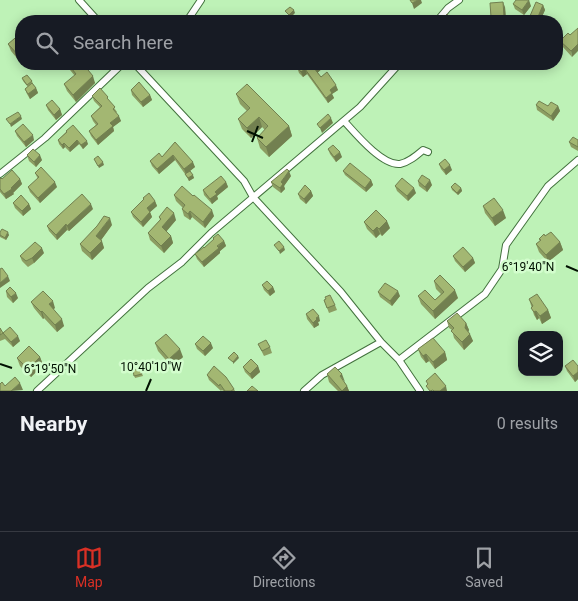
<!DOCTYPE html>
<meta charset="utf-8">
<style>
:root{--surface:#171b24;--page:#20242c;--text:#f1f3f6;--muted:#9ea1a6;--line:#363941;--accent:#d93025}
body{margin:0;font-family:Roboto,sans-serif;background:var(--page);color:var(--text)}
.controls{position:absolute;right:15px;bottom:15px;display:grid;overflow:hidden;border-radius:10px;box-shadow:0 2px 12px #0003}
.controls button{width:45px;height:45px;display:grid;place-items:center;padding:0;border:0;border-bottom:1px solid var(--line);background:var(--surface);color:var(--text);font:25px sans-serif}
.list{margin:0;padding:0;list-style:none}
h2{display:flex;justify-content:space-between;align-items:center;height:65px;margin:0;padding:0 20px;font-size:21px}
h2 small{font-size:16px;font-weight:400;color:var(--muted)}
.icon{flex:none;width:28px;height:28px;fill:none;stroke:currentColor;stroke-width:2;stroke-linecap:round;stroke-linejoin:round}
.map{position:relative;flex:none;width:578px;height:391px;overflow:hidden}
.search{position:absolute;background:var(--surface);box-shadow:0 2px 12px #0003;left:15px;right:15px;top:15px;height:55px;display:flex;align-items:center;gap:12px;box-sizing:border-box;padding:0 18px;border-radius:20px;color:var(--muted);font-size:19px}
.sheet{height:140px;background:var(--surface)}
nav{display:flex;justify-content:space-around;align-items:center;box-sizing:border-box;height:70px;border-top:1px solid var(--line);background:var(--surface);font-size:14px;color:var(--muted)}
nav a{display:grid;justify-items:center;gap:2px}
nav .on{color:var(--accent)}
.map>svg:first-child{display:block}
</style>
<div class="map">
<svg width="578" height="391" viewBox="0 0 578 391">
<rect width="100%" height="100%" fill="#bef2b7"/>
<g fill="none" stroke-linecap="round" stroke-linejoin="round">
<defs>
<path id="street" d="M 79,0 L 98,21
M 185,21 L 189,18 L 201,0
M 437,21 L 448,8 L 459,0
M 135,64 L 244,181 L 253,197 L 341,292 L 381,342 L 399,360 L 420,391
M 344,121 C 355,133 382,166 400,164 C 409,162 416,156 423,150 L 428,152
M 0,174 L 45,138 L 122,64
M 399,360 L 485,294 L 502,269 L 506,245 L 548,186 L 578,160
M 37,391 L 148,288 L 182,262 L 211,233 L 360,107 L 399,64
M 304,391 L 322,375 L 381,342"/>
</defs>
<use href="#street" stroke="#43723e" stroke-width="8"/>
<use href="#street" stroke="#fff" stroke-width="6"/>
</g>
<path fill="#8c9d62" d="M 513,4 L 531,6 L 524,15 L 515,9 Z
M 543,5 L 545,10 L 540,21 L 532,21 L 530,16 Z
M 505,7 L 506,21 L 493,21 L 491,17 Z
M 21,33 L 21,63 L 11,51 L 8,44 Z
M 568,33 L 572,57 L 562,46 L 560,41 Z
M 68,64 L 91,65 L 87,68 L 95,83 L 76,102 L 67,91 L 64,84 L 75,76 L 70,70 Z
M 297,67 L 324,67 L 317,73 L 321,77 L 338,90 L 332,94 L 334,98 L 328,103 L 307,74 L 303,77 L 299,73 Z
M 22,78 L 32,81 L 33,84 L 36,88 L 38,93 L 30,99 L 27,94 L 25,89 L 28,87 L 23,81 Z
M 131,90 L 150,95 L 152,100 L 143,107 L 132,95 Z
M 236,94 L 289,126 L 292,136 L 269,157 L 260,148 L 257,138 L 265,130 L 262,127 L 251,138 L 242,129 L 238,119 L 247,111 L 240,104 Z
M 92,96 L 110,102 L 117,112 L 116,113 L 121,121 L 113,127 L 114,131 L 98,145 L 91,136 L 89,131 L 96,125 L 93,121 L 91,116 L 100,107 L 94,101 Z
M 46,105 L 60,109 L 62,115 L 56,120 L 48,110 Z
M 536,105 L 558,106 L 560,111 L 553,121 L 537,110 Z
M 15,131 L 34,140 L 26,147 L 17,136 Z
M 66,131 L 88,144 L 83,149 L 79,144 L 70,152 L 65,147 L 63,149 L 59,144 L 58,140 L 66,132 Z
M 578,140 L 578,151 L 571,147 L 569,142 Z
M 175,142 L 195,167 L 190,171 L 194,178 L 189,181 L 185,174 L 175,160 L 159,174 L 152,166 L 150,161 L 162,157 Z
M 328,149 L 342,157 L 336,162 L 330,154 Z
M 27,155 L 42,160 L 36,167 L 29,161 Z
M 439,164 L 452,170 L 446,175 L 441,169 Z
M 343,171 L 371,180 L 373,185 L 366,192 L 345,175 Z
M 35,173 L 57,187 L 40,203 L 30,192 L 28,187 L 38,179 Z
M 291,176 L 284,186 L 285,189 L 281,193 L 273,187 L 271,182 Z
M 0,179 L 20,179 L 22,184 L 13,193 L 14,194 L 6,199 L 0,192 Z
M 418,181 L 432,185 L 427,192 L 419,186 Z
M 226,182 L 228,187 L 217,196 L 218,199 L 212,204 L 204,195 L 203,190 Z
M 395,186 L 416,193 L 408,201 L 397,191 Z
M 451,187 L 461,188 L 462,191 L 458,195 L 452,190 Z
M 311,191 L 313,196 L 306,204 L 300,199 L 298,194 Z
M 174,195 L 214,216 L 205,228 L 192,217 L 190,220 L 184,216 L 182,209 L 183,208 L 176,201 Z
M 143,198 L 155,201 L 157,206 L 150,212 L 152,217 L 143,227 L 133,217 L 131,212 L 143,200 Z
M 13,203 L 29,204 L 31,209 L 23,216 L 15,208 Z
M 483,206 L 506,218 L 495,226 L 485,213 Z
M 93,209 L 69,231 L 67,230 L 57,240 L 49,231 L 47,226 Z
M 159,217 L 176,220 L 166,232 L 171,236 L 173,243 L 164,253 L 150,240 L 148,233 L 160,220 Z
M 364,222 L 390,228 L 382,236 L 380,234 L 376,238 L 367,229 Z
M 112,225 L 101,240 L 104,248 L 92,260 L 82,251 L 80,244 Z
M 0,232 L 9,235 L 6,240 L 0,237 Z
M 545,236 L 560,242 L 563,250 L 548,262 L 539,252 L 536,244 L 540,241 L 539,239 Z
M 213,238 L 224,241 L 226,246 L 220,251 L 220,253 L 204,267 L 197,259 L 195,254 L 204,248 L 214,240 Z
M 44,253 L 34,263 L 28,267 L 22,261 L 20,256 Z
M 453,256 L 473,258 L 475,263 L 465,272 L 455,261 Z
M 434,281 L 458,298 L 435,319 L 421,304 L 418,296 L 435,300 L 441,294 L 436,289 Z
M 262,285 L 273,287 L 275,292 L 270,296 L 264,290 Z
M 6,291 L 18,298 L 13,303 L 7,297 Z
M 378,292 L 400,296 L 392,306 L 380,297 Z
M 529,299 L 548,310 L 551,318 L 542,324 L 539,318 L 537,320 L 534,315 Z
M 324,300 L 335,305 L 337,310 L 329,313 Z
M 31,302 L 55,308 L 53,309 L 64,326 L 57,332 L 44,318 L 43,319 L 34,308 Z
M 306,314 L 320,321 L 318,322 L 319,325 L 314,328 L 307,319 Z
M 447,321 L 466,323 L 469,330 L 468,332 L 473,341 L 464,350 L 454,338 L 452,330 L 449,328 Z
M 0,328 L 3,333 L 20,341 L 13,347 L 5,339 L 0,341 Z
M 155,343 L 183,357 L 172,367 L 158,351 Z
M 195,344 L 213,348 L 205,356 L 197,349 Z
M 258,344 L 270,347 L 272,353 L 264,356 Z
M 418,349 L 445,352 L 447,360 L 435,369 L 429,361 L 426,363 L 421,357 Z
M 40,357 L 43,365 L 31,377 L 20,366 L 17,358 Z
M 258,366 L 260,372 L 252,379 L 245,372 L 243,367 Z
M 565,366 L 578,366 L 578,379 L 575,382 L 567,371 Z
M 140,369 L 143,376 L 135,378 L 133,370 Z
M 327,374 L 344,382 L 347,386 L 349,391 L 338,391 L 329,382 Z
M 207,375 L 234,389 L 235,391 L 223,391 L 222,390 L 221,391 L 209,380 Z"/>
<path fill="#728050" d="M 418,0 L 421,0 L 422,3 L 414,9 L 412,3 Z
M 529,0 L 531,6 L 524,15 L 522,10 Z
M 503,2 L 505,7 L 506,21 L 504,16 Z
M 543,5 L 545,10 L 540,21 L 538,21 L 537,19 Z
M 294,10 L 295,13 L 290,18 L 289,15 Z
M 578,44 L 578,51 L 572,57 L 571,51 Z
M 83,64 L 90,64 L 91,65 L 85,70 Z
M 320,64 L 323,64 L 324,67 L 316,74 L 314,68 Z
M 305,69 L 307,74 L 303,77 L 301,72 Z
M 93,76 L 95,83 L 76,102 L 73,95 Z
M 336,85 L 338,90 L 332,94 L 334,98 L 328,103 L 326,98 L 330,90 Z
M 36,88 L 38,93 L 30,99 L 28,94 Z
M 150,95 L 152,100 L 143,107 L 141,102 Z
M 558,106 L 560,111 L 553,121 L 551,116 Z
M 60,109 L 62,115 L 56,120 L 54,115 Z
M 21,116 L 22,119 L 11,127 L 10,124 Z
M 119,116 L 121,121 L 113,127 L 114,131 L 98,145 L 96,140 L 110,123 Z
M 259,117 L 262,127 L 251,138 L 247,128 Z
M 331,118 L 333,123 L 322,133 L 320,128 Z
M 289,126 L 292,136 L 269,157 L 266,147 Z
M 33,135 L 34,140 L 26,147 L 24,142 Z
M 77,140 L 79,144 L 70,152 L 69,148 Z
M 87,141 L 88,144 L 83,149 L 81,145 Z
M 64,143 L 65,147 L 63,149 L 62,145 Z
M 340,152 L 342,157 L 336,162 L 334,157 Z
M 40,155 L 42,160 L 36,167 L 34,162 Z
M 173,155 L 175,160 L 159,174 L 157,169 Z
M 103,162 L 104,165 L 99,168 L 98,166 Z
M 193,162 L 195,167 L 186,174 L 184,169 Z
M 450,165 L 452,170 L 446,175 L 444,170 Z
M 289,171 L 291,176 L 284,186 L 285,189 L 281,193 L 280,188 L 281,182 Z
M 193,175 L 194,178 L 189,181 L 188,178 Z
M 20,179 L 22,184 L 13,193 L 14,194 L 6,199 L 4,194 Z
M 371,180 L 373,185 L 366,192 L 365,188 Z
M 430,180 L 432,185 L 427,192 L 425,187 Z
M 55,182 L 57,187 L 40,203 L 38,198 Z
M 226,182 L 228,187 L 217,196 L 218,199 L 212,204 L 210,199 L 215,192 Z
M 414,188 L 416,193 L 408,201 L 407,196 Z
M 461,188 L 462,191 L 458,195 L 457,193 Z
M 311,191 L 313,196 L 306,204 L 304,199 Z
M 155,201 L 157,206 L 149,213 L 147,208 Z
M 29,204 L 31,209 L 23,216 L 22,211 Z
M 91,204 L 93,209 L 69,231 L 67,226 Z
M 212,210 L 214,216 L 205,228 L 203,222 Z
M 503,210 L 506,218 L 495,226 L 492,218 Z
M 190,211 L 192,217 L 190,220 L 188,214 Z
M 150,212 L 152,217 L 143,227 L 141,222 Z
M 174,213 L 176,220 L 164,234 L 162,227 Z
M 110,218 L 112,225 L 99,243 L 96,236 Z
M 387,221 L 390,228 L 382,236 L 379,229 Z
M 66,224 L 67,230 L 57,240 L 56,235 Z
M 377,227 L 380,234 L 376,238 L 373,231 Z
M 8,232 L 9,235 L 6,240 L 5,238 Z
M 171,236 L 173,243 L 164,253 L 161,246 Z
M 102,241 L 104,248 L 92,260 L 90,253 Z
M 224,241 L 226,246 L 220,251 L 220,253 L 204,267 L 202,262 Z
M 560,242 L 563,250 L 548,262 L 546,255 Z
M 284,247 L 285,250 L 280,254 L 279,251 Z
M 42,248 L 44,253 L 34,263 L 32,258 Z
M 473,258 L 475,263 L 465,272 L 463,267 Z
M 8,276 L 10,281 L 0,288 L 0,283 Z
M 273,287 L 275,292 L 270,296 L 268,291 Z
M 455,290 L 458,298 L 435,319 L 433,311 Z
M 398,291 L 400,296 L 392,306 L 390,301 Z
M 16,293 L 18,298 L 13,303 L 11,297 Z
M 53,301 L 55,308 L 51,311 L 49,304 Z
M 548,310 L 551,318 L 542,324 L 540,316 Z
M 42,311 L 44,318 L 43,319 L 41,312 Z
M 536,311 L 539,318 L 537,320 L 534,312 Z
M 319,316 L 320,321 L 318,322 L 319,325 L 314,328 L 313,323 L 316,318 Z
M 62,319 L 64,326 L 57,332 L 55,325 Z
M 466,323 L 469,330 L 467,335 L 465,328 Z
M 470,334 L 473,341 L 464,350 L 462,342 Z
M 18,336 L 20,341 L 13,347 L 11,342 Z
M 211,343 L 213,348 L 205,356 L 203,351 Z
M 180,349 L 183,357 L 172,367 L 169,359 Z
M 445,352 L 447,360 L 435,369 L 433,362 Z
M 426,354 L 429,361 L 426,363 L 423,356 Z
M 238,356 L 239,358 L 233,364 L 233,362 Z
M 40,357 L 43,365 L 31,377 L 28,369 Z
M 258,366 L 260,372 L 252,379 L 250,374 Z
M 578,372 L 578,379 L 575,382 L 573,376 Z
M 342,374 L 345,382 L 340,376 Z
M 20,383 L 23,390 L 11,391 Z
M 347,386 L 349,391 L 342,391 Z
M 446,386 L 447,391 L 440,391 Z"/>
<path fill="#a3b772" stroke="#728050" d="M 410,0 L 418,0 L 412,3 Z
M 516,0 L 529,0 L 522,10 L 513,4 Z
M 503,2 L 504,16 L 491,17 L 490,3 Z
M 536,2 L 543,5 L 537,19 L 530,16 Z
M 290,7 L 294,10 L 289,15 L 285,11 Z
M 447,14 L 453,20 L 451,21 L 440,21 Z
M 77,18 L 81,21 L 74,21 Z
M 397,18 L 400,21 L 394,21 Z
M 578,28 L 578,44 L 571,51 L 560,41 L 568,33 L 570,35 Z
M 21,33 L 21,58 L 8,44 Z
M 68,64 L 83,64 L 93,76 L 73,95 L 64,84 L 76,74 Z
M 302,64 L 320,64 L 314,68 L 321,77 L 327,72 L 336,85 L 330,90 L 332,93 L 326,98 L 305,69 L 301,72 L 297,67 Z
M 27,75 L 32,81 L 27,85 L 22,78 Z
M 139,82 L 150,95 L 141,102 L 131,90 Z
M 32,83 L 36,88 L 28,94 L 25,89 Z
M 247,84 L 289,126 L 266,147 L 257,138 L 268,126 L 259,117 L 247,128 L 238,119 L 250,108 L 236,94 Z
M 100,88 L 108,97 L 107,98 L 115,107 L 113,109 L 119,116 L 110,123 L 113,126 L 96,140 L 89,131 L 98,124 L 91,116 L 102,106 L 92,96 Z
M 52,100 L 60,109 L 54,115 L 46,105 Z
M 539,101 L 548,106 L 551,102 L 558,106 L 551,116 L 536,105 Z
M 18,112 L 21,116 L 10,124 L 6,119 Z
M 328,114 L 331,118 L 320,128 L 317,124 Z
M 23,124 L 33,135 L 24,142 L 15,131 Z
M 73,125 L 87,141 L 81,145 L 77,140 L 69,148 L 64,143 L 62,145 L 58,140 L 67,132 L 66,131 Z
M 573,137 L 578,140 L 578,147 L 569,142 Z
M 175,142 L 193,162 L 184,169 L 173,155 L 157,169 L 150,161 L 159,153 L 162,157 Z
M 333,145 L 340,152 L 334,157 L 328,149 Z
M 33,149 L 40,155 L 34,162 L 27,155 Z
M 98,156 L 103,162 L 98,166 L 94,159 Z
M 445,159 L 450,165 L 444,170 L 439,164 Z
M 350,163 L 371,180 L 365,188 L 343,171 Z
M 41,167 L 55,182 L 38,198 L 28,187 L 39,177 L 35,173 Z
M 287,169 L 289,171 L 281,182 L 283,184 L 280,188 L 271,182 Z
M 12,170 L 20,179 L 11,188 L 12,189 L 4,194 L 0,189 L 0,179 L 1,178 L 2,179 Z
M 190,171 L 193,175 L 188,178 L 185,174 Z
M 422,175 L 430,180 L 425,187 L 418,181 Z
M 221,176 L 226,182 L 215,192 L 217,194 L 210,199 L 203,190 Z
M 402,178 L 414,188 L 407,196 L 395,186 Z
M 455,183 L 461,188 L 457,193 L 451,187 Z
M 305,185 L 311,191 L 304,199 L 298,194 Z
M 182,186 L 193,196 L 194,195 L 212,210 L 203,222 L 190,211 L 188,214 L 182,209 L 185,205 L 174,195 Z
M 149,193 L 155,201 L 147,208 L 150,212 L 141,222 L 131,212 L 144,199 L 143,198 Z
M 82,194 L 91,204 L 67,226 L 66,224 L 56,235 L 47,226 Z
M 21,195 L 29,204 L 22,211 L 13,203 Z
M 494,198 L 503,210 L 492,218 L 483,206 Z
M 167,207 L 174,213 L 162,227 L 171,236 L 161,246 L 148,233 L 161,219 L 159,217 Z
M 376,210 L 387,221 L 379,229 L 377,227 L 373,231 L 364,222 Z
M 104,216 L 110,218 L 96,236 L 102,241 L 90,253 L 80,244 L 97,226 Z
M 2,229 L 8,232 L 5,238 L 0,235 L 0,232 Z
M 551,232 L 560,242 L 546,255 L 536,244 L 541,240 L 539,239 L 544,234 L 545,236 Z
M 218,234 L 224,241 L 217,246 L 219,248 L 202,262 L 195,254 L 204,247 L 204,248 L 214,239 L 213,238 Z
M 279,241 L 284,247 L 279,251 L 274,245 Z
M 35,242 L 42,248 L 32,258 L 26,261 L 20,256 Z
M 463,247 L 473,258 L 463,267 L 453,256 Z
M 2,268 L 8,276 L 0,283 L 0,269 Z
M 440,275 L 455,290 L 433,311 L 418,296 L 425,290 L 435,300 L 444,292 L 434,281 Z
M 267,281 L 273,287 L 268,291 L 262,285 Z
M 385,283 L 398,291 L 390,301 L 378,292 Z
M 10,287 L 16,293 L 11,297 L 6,291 Z
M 43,291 L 53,301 L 49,304 L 62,319 L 55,325 L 42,311 L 41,312 L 31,302 Z
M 537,294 L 548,310 L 540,316 L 536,311 L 534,312 L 531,308 L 533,306 L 529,299 Z
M 330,295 L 335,305 L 327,308 L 324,300 L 326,299 L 325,297 Z
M 313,309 L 319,316 L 316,318 L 317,319 L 313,323 L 306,314 Z
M 457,313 L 466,323 L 465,328 L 470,334 L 462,342 L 451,331 L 454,328 L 447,321 Z
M 10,327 L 18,336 L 11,342 L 3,333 Z
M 0,328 L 3,333 L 0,335 Z
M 166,334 L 180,349 L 169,359 L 155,343 Z
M 203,336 L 211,343 L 203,351 L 195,344 Z
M 433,338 L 445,352 L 433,362 L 426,354 L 423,356 L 418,349 Z
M 266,340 L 270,347 L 262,351 L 258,344 Z
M 29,346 L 40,357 L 28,369 L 17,358 Z
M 234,352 L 238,356 L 233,362 L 228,358 Z
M 251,359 L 258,366 L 250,374 L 243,367 Z
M 573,360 L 578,366 L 578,372 L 573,376 L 565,366 Z
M 214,366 L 226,377 L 234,389 L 231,391 L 225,391 L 220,384 L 219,386 L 207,375 Z
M 335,367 L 342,374 L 340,376 L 347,386 L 342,391 L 327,374 Z
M 140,369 L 142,374 L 134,376 L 133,370 Z
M 435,373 L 446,386 L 440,391 L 434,391 L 433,390 L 430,391 L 426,386 L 428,384 L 426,381 Z
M 15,377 L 20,383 L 11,391 L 0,391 L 0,384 L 2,382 L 5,386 Z
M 252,386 L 258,391 L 247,391 Z"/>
<path fill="none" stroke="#011101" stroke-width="2" d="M 247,131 L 263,138M 252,142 L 258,126M 566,266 L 578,271M 0,364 L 12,368M 146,391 L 151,379"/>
<g font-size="12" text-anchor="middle" fill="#011101" stroke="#d3fdcd" stroke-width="5" stroke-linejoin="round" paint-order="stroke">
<text x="528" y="271">6°19'40"N</text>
<text x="151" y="371">10°40'10"W</text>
<text x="50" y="373">6°19'50"N</text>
</g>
</svg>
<div class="controls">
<button><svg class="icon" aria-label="layers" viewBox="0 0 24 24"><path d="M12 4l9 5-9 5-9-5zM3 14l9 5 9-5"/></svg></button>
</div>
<div class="search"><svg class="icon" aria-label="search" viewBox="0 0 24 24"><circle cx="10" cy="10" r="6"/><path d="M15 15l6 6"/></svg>Search here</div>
</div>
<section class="sheet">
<h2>Nearby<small>0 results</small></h2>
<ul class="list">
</ul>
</section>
<nav>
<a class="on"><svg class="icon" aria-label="map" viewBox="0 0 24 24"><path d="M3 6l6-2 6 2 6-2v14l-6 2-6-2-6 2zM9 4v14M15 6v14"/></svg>Map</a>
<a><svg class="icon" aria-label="directions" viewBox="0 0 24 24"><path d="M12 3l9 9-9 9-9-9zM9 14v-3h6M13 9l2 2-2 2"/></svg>Directions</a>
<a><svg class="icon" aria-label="saved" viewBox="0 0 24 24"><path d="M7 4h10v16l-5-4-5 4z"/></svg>Saved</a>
</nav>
